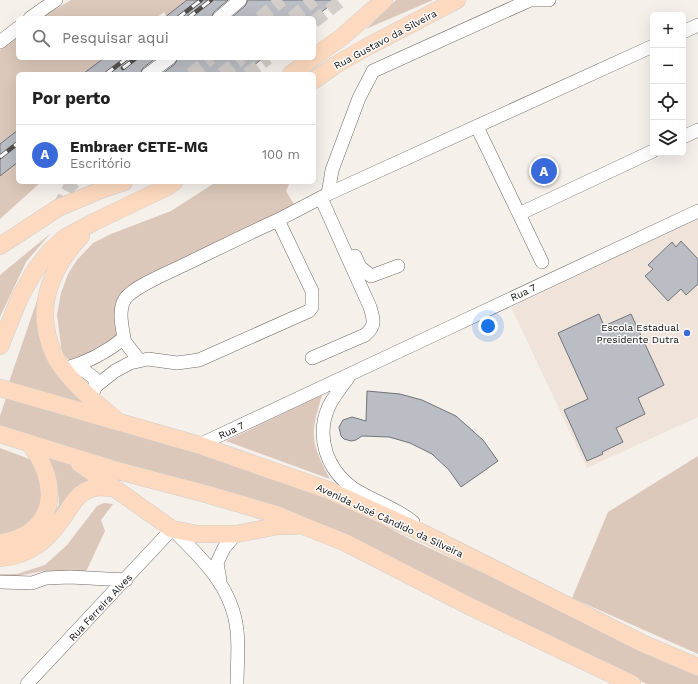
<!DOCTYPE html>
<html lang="pt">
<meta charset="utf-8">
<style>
:root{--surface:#fff;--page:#f6f6f6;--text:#222;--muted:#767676;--line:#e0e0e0;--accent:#3a69d9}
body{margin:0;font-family:"Work Sans",sans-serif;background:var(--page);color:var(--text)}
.controls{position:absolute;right:12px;top:12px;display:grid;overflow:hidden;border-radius:6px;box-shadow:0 4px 16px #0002}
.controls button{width:36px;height:36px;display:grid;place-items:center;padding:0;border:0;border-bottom:1px solid var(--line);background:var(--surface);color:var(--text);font:20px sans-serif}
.you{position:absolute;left:488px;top:326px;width:14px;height:14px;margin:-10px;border:3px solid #fff;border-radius:50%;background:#1a73e8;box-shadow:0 0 0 6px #1a73e833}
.badge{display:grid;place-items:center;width:26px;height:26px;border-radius:50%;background:var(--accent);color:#fff;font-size:13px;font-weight:700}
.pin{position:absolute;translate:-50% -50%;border:2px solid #fff;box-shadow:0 1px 4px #0006}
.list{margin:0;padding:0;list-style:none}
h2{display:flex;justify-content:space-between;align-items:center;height:52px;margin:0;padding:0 16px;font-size:17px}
h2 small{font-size:13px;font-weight:400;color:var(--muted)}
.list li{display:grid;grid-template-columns:26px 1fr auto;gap:12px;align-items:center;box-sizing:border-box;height:60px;padding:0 16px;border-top:1px solid var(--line)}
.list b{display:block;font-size:15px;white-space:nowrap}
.list p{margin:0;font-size:13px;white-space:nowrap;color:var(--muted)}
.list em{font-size:13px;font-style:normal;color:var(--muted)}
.icon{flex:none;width:22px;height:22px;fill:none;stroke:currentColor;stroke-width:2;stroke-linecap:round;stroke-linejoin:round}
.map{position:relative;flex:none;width:698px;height:684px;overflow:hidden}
.search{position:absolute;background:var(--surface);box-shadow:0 4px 16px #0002;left:16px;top:16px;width:300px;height:44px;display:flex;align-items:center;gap:10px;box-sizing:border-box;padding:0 14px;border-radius:6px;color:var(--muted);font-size:15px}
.panel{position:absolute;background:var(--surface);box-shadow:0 4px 16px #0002;left:16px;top:72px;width:300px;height:112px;border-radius:6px}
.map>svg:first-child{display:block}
</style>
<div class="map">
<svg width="698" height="684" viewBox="0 0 698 684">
<rect width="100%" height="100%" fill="#f6f0eb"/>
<path fill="#efe3da" d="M 698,219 L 698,417 L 587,468 L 511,307 Z"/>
<path fill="#dbc8ba" d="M 71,0 L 187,0 L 166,16 L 164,12 L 156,18 L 41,18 Z
M 396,0 L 433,0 L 366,29 Z
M 18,36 L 18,58 L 104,58 L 83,74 L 18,74 L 18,130 L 0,144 L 0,50 Z
M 18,162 L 18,182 L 41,182 L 0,219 L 0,176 Z
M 216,182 L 290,182 L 286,191 L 295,206 L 123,295 L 120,335 L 72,363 L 62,353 L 57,315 L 61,293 L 68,274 L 77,260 L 93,243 L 111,234 L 171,211 Z
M 51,233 L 26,262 L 0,317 L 0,275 Z
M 43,283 L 40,318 L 93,411 L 8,385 Z
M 322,395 C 319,406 315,418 314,429 C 312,446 322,464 330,479 L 226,441 Z
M 6,398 L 212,456 L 328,496 L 410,539 L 698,673 L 698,684 L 647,684 L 477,605 L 350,539 L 0,428 L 0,416 Z
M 0,448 L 32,460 L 40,469 L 46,499 L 32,524 L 0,537 Z
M 46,452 L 75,465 L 103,483 L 62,512 L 0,549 L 50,520 L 59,505 L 58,492 L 54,473 Z
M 698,456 L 698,654 L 572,598 L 608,512 Z
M 104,503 L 113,504 L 101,520 L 105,531 L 85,574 L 43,571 L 18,576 L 0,576 L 0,574 L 17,574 L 45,565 L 67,545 L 97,506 Z"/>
<path fill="#babdc3" stroke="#71747a" d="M 187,0 L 228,0 L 214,12 L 211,18 L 164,18 Z
M 248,0 L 337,0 L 314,18 L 231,18 L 245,6 Z
M 104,58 L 156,58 L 143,68 L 140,74 L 83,74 Z
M 178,58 L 263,58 L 243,74 L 162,74 L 175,64 Z
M 18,130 L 18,162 L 0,176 L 0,144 Z
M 681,241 L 698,259 L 698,284 L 686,295 L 681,289 L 668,301 L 645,276 L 653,269 L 648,265 L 672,242 L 676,247 Z
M 599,314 L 604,326 L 631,314 L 664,385 L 638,398 L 645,414 L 616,428 L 623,442 L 602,452 L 603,454 L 587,461 L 564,410 L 588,399 L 558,333 Z
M 367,391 L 400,394 L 422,400 L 456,416 L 483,440 L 498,461 L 461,487 L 449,470 L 432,454 L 410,443 L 389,437 L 362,436 L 356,440 L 351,441 L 344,439 L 341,436 L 339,427 L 343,420 L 352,417 L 366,421 Z"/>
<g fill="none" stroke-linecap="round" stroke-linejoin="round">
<path stroke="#d3cec9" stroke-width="13" stroke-dasharray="13 6" stroke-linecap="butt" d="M 260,18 L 282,0
M 292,18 L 314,0
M 314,22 L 342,0
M 191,74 L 211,58
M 222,74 L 242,58
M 247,74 L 268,58
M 58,208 L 70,186 L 75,182"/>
<defs>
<path id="minor" d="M 549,0 L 530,0 L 373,71 L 359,98 L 332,170 L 328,194 L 653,46
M 30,18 L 56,0
M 219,18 L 240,0
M 683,32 L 698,25
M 0,42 L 18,28
M 148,74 L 170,58
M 477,127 L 519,214 L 653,151
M 683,137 L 698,130
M 519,214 L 542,262
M 278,220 L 328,194
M 355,256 L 360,267 L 371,276 L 398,266
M 124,338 L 125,342 L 139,360
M 312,358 L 365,335 C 376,326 374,320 370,307 L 321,198
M 77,365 L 94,378 L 96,386
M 64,369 C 85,363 107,352 124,338 C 122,326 118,310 125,299 C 134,286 172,271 186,264 C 217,249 247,234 278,220 L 312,291 L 312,307 L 309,311 L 199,360 L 177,363 L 148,359 L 130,363 L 115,371 L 96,386 L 90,398
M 348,378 C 341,387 334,396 329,406 C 315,437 327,470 354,489 C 373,501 396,508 413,522
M 199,445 C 366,368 531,288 698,211
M 220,580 L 217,563 L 224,548 L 236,534
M 0,582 L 32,583 L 46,578 L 70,577 L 126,580
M 27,684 L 172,529 C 202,558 233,588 237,631 C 239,648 237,667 237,684"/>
<path id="major" d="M 314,57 L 342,37 L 384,0
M 291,74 L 313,58
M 314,80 L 337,64 L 367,47 L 457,0
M 81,236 C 53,266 36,303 50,344 C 52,349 54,356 57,360 C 72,384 94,401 115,419
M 0,246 L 58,208 L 103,189 L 124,182
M 0,346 L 20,297 L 34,272 L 50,251 L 66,237 L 94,222 L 167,187 L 174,182
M 0,388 L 199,445 L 328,490 L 427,535 L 644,644 L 698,667
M 0,434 L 119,471 L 206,494 L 278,515 L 306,527 L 346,543 L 473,608 L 632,684
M 79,463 L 172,529 L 197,534 L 236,534 L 278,526 L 296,526
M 0,543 C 58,533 61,483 29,443
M 0,558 C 30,556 48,540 64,516 C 70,508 75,497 84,492 C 94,486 103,487 113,488"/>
</defs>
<use href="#minor" stroke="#6f6a66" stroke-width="14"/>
<use href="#major" stroke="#cfcece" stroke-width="18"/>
<use href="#minor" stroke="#fff" stroke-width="13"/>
<use href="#major" stroke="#fddabf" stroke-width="17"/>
<defs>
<path id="rail" d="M 178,18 L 201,0
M 188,18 L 211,0
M 123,68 L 136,58
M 106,74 L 127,58
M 0,157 L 18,143"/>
</defs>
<use href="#rail" stroke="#53504e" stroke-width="4.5"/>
<use href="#rail" stroke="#fefefe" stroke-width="3" stroke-dasharray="9" stroke-linecap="butt"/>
</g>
<circle fill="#3a69d9" stroke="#fefefe" stroke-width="1.5" cx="687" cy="333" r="4"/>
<g text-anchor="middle" stroke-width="3" stroke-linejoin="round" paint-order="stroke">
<g font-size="10" fill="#0d0b0a" stroke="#fefefe">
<text transform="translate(385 39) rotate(-28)" y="4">Rua Gustavo da Silveira</text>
<text transform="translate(523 292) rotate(-25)" y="4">Rua 7</text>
<text transform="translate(231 430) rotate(-25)" y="4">Rua 7</text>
<text transform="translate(390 520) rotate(25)" y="4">Avenida José Cândido da Silveira</text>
<text transform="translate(100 607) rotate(-47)" y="4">Rua Ferreira Alves</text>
</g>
<g font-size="10" fill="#0d0b0a" stroke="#fefefe" text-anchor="end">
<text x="679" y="331">Escola Estadual<tspan x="679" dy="12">Presidente Dutra</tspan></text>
</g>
</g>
</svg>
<div class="controls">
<button>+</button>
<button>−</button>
<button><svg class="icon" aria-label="locate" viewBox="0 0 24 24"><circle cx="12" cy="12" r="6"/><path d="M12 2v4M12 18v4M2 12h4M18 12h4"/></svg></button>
<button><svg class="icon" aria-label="layers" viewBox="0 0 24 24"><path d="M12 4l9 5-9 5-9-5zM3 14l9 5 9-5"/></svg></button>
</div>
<div class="you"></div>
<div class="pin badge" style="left:544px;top:171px">A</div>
<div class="search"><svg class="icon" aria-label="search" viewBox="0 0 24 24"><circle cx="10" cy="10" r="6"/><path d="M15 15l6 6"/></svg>Pesquisar aqui</div>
<section class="panel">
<h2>Por perto<small></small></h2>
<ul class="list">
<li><span class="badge">A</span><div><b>Embraer CETE-MG</b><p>Escritório</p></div><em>100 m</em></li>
</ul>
</section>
</div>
